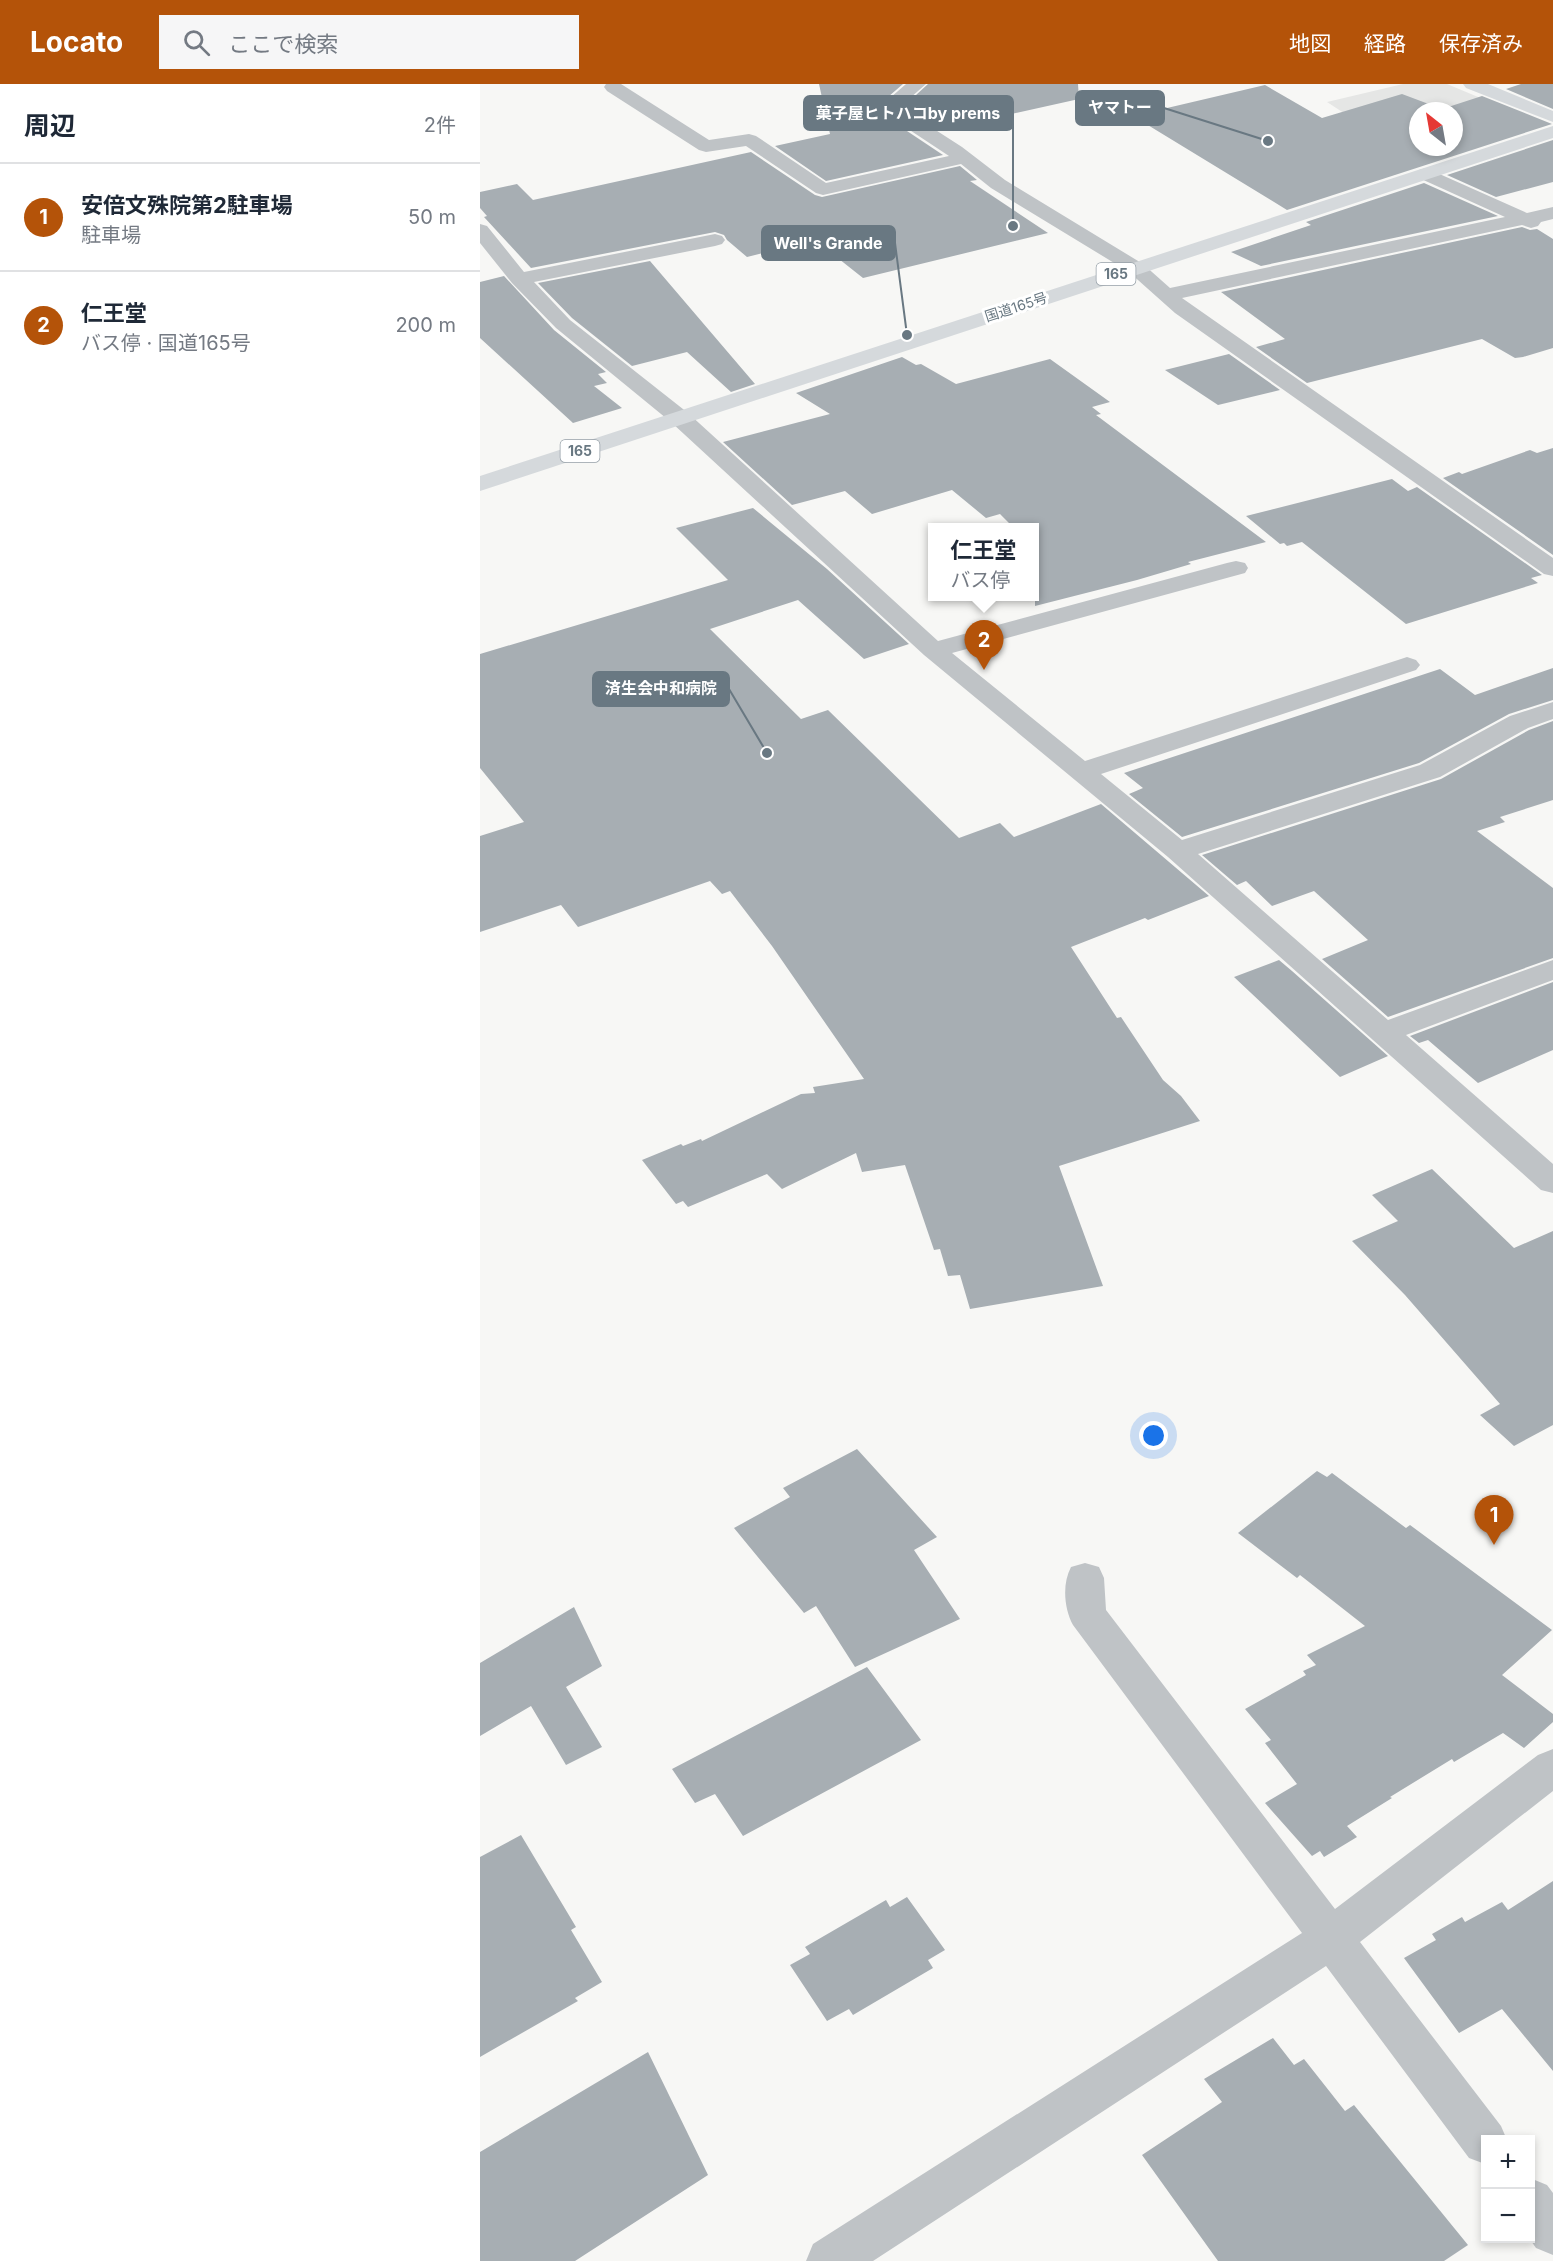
<!DOCTYPE html>
<html lang="ja">
<meta charset="utf-8">
<style>
:root{--surface:#fff;--page:#f6f6f7;--text:#1f2937;--muted:#747a83;--line:#e0e1e3;--accent:#b45309}
body{margin:0;font-family:Inter,"Noto Sans JP",sans-serif;background:var(--page);color:var(--text)}
.controls{position:absolute;right:18px;bottom:18px;display:grid;overflow:hidden;border-radius:0px;box-shadow:0 3px 9px #0003}
.controls button{width:54px;height:54px;display:grid;place-items:center;padding:0;border:0;border-bottom:2px solid var(--line);background:var(--surface);color:var(--text);font:30px sans-serif}
.compass{position:absolute;left:929px;top:18px;width:54px;height:54px;border-radius:50%;background:var(--surface);box-shadow:0 3px 9px #0003;rotate:329deg}
.you{position:absolute;left:674px;top:1352px;width:21px;height:21px;margin:-15px;border:4px solid #fff;border-radius:50%;background:#1a73e8;box-shadow:0 0 0 9px #1a73e833}
.badge{display:grid;place-items:center;width:39px;height:39px;border-radius:50%;background:var(--accent);color:#fff;font-size:20px;font-weight:700}
.pin{position:absolute;translate:-50% -50px;filter:drop-shadow(0 2px 3px #0008)}
.pin::after{content:'';position:absolute;top:32px;width:21px;height:18px;background:inherit;clip-path:polygon(0 0,100% 0,50% 100%)}
.popup{position:absolute;left:448px;top:439px;width:111px;height:78px;box-sizing:border-box;display:grid;place-content:center;border-radius:0px;background:var(--surface);filter:drop-shadow(0 2px 4px #0005);font-size:20px;white-space:nowrap;color:var(--muted)}
.popup b{font-size:22px;color:var(--text)}
.popup::after{content:'';position:absolute;left:50%;top:100%;margin-left:-12px;border:12px solid transparent;border-top-color:var(--surface)}
.list{margin:0;padding:0;list-style:none}
h2{display:flex;justify-content:space-between;align-items:center;height:78px;margin:0;padding:0 24px;font-size:26px}
h2 small{font-size:20px;font-weight:400;color:var(--muted)}
.list li{display:grid;grid-template-columns:39px 1fr auto;gap:18px;align-items:center;box-sizing:border-box;height:108px;padding:0 24px;border-top:2px solid var(--line)}
.list b{display:block;font-size:22px;white-space:nowrap}
.list p{margin:0;font-size:20px;white-space:nowrap;color:var(--muted)}
.list em{font-size:20px;font-style:normal;color:var(--muted)}
.icon{flex:none;width:33px;height:33px;fill:none;stroke:currentColor;stroke-width:2;stroke-linecap:round;stroke-linejoin:round}
.map{position:relative;flex:none;width:1073px;height:2177px;overflow:hidden}
header{display:flex;align-items:center;gap:36px;box-sizing:border-box;height:84px;padding:0 30px;background:var(--accent);color:#fff}
header strong{font-size:28px}
nav{display:flex;gap:33px;margin-inline-start:auto;font-size:21px}
.search{width:420px;height:54px;background:var(--page);display:flex;align-items:center;gap:15px;box-sizing:border-box;padding:0 21px;border-radius:0px;color:var(--muted);font-size:22px}
main{display:flex}
aside{flex:1;background:var(--surface)}
.map>svg:first-child{display:block}
</style>
<header>
<strong>Locato</strong>
<div class="search"><svg class="icon" aria-label="search" viewBox="0 0 24 24"><circle cx="10" cy="10" r="6"/><path d="M15 15l6 6"/></svg>ここで検索</div>
<nav><a>地図</a><a>経路</a><a>保存済み</a></nav>
</header>
<main>
<aside>
<h2>周辺<small>2件</small></h2>
<ul class="list">
<li><span class="badge">1</span><div><b>安倍文殊院第2駐車場</b><p>駐車場</p></div><em>50 m</em></li>
<li><span class="badge">2</span><div><b>仁王堂</b><p>バス停 · 国道165号</p></div><em>200 m</em></li>
</ul>
</aside>
<div class="map">
<svg width="1073" height="2177" viewBox="0 0 1073 2177">
<rect width="100%" height="100%" fill="#f7f7f5"/>
<path fill="#e5e6e5" fill-rule="evenodd" d="M 923,0 L 967,0 L 1063,40 L 939,78 L 847,18 ZM 938,27 L 974,27 L 974,63 L 938,63 Z"/>
<path fill="#a7aeb3" fill-rule="evenodd" d="M 339,0 L 423,0 L 401,19 L 400,22 L 409,35 L 463,71 L 346,97 L 295,62 L 350,50 Z
M 448,0 L 598,0 L 599,15 L 460,46 L 424,22 Z
M 1041,0 L 1073,0 L 1073,25 L 1026,5 Z
M 785,1 L 842,34 L 922,10 L 962,25 L 1002,12 L 1072,40 L 807,126 L 653,32 ZM 938,27 L 974,27 L 974,63 L 938,63 Z
M 1073,56 L 1073,98 L 1016,113 L 967,91 Z
M 271,68 L 335,111 L 342,113 L 480,82 L 497,96 L 490,97 L 568,149 L 383,194 L 335,156 L 267,173 L 247,156 L 244,151 L 235,148 L 51,184 L 4,133 L 7,132 L 0,124 L 0,108 L 37,100 L 53,116 Z
M 944,99 L 1018,132 L 781,182 L 751,168 L 831,141 L 826,138 Z
M 1042,143 L 1050,146 L 1057,145 L 1073,155 L 1073,264 L 1043,273 L 1035,274 L 1002,255 L 827,299 L 776,263 L 805,255 L 741,208 Z
M 170,177 L 275,300 L 251,308 L 207,268 L 152,282 L 92,234 L 58,199 Z
M 24,192 L 74,246 L 126,288 L 118,290 L 127,299 L 114,302 L 142,324 L 93,339 L 0,254 L 0,198 Z
M 749,270 L 800,306 L 738,321 L 685,286 Z
M 422,273 L 436,281 L 441,280 L 476,300 L 570,275 L 630,318 L 612,323 L 621,330 L 616,331 L 786,458 L 708,478 L 711,480 L 657,496 L 555,522 L 555,444 L 534,444 L 520,430 L 506,434 L 472,406 L 392,430 L 365,407 L 312,421 L 243,358 L 350,330 L 316,309 Z
M 1073,364 L 1073,471 L 963,394 L 979,388 L 982,390 L 1050,366 L 1057,369 Z
M 912,395 L 928,407 L 937,403 L 1062,491 L 1051,494 L 1058,499 L 926,540 L 822,458 L 807,462 L 804,459 L 800,460 L 766,432 Z
M 273,424 L 347,485 L 429,560 L 384,575 L 318,516 L 230,545 L 321,635 L 348,626 L 479,754 L 520,739 L 534,753 L 621,720 L 729,812 L 668,836 L 665,834 L 591,863 L 637,934 L 641,933 L 683,996 L 701,1012 L 720,1037 L 579,1082 L 623,1202 L 490,1225 L 480,1191 L 468,1192 L 460,1165 L 454,1166 L 425,1081 L 382,1088 L 376,1069 L 302,1105 L 287,1090 L 208,1123 L 203,1117 L 196,1120 L 162,1076 L 201,1060 L 203,1062 L 221,1055 L 222,1057 L 321,1010 L 335,1009 L 333,1003 L 384,995 L 292,862 L 250,807 L 242,810 L 230,797 L 98,843 L 81,821 L 0,848 L 0,752 L 44,738 L 0,684 L 0,570 L 248,496 L 196,444 Z
M 1073,584 L 1073,616 L 1029,630 L 939,679 L 702,753 L 649,710 L 663,704 L 644,689 L 960,585 L 995,611 Z
M 1073,637 L 1073,716 L 1020,733 L 1025,738 L 997,747 L 1073,804 L 1073,874 L 908,933 L 842,875 L 888,856 L 834,807 L 792,822 L 766,797 L 757,801 L 722,771 L 961,695 L 1049,646 Z
M 799,876 L 812,887 L 908,972 L 860,993 L 754,893 Z
M 1073,898 L 1073,966 L 998,999 L 948,956 L 939,959 L 930,952 Z
M 952,1085 L 1034,1164 L 1073,1147 L 1073,1341 L 1034,1362 L 1000,1331 L 1020,1320 L 925,1211 L 872,1157 L 918,1137 L 892,1111 Z
M 377,1365 L 457,1453 L 434,1466 L 480,1535 L 375,1583 L 336,1522 L 324,1529 L 254,1444 L 310,1413 L 303,1404 Z
M 837,1387 L 847,1393 L 852,1389 L 926,1444 L 930,1441 L 1072,1546 L 1022,1591 L 1073,1630 L 1073,1638 L 1044,1664 L 1023,1649 L 974,1678 L 972,1675 L 910,1713 L 912,1714 L 867,1742 L 877,1753 L 844,1773 L 840,1767 L 832,1772 L 785,1719 L 817,1700 L 785,1659 L 791,1656 L 765,1625 L 826,1591 L 823,1587 L 836,1581 L 827,1571 L 885,1542 L 820,1491 L 817,1494 L 758,1449 Z
M 94,1523 L 122,1582 L 86,1603 L 122,1663 L 86,1681 L 51,1622 L 0,1652 L 0,1579 Z
M 387,1583 L 441,1656 L 263,1752 L 235,1710 L 215,1719 L 192,1685 Z
M 41,1751 L 96,1843 L 91,1846 L 122,1898 L 95,1914 L 98,1917 L 0,1973 L 0,1773 Z
M 1073,1797 L 1073,1987 L 1022,1925 L 979,1949 L 924,1874 L 956,1856 L 952,1850 L 982,1833 L 985,1838 L 1022,1818 L 1028,1826 Z
M 427,1813 L 465,1866 L 448,1876 L 453,1884 L 373,1931 L 369,1925 L 347,1937 L 310,1881 L 330,1870 L 325,1863 L 406,1816 L 410,1823 Z
M 793,1954 L 814,1981 L 824,1975 L 865,2027 L 874,2021 L 988,2161 L 964,2177 L 738,2177 L 662,2071 L 742,2018 L 724,1995 Z
M 168,1968 L 228,2091 L 95,2177 L 0,2177 L 0,2068 Z"/>
<g fill="none" stroke-linecap="round" stroke-linejoin="round">
<path fill="#bfc3c6" fill-rule="evenodd" d="M 126,0 L 141,0 L 229,56 L 269,50 L 276,52 L 346,99 L 469,72 L 410,33 L 402,21 L 426,0 L 446,0 L 421,22 L 423,25 L 482,63 L 525,96 L 663,180 L 690,204 L 1025,133 L 939,94 L 936,90 L 939,86 L 946,84 L 1047,129 L 1073,123 L 1073,135 L 1061,138 L 1058,142 L 1051,144 L 1042,141 L 702,214 L 1073,474 L 1073,492 L 1064,490 L 695,229 L 649,188 L 511,104 L 481,80 L 343,111 L 336,109 L 266,62 L 226,68 L 219,66 L 127,7 L 124,3 Z
M 0,140 L 7,142 L 44,188 L 235,150 L 242,152 L 245,156 L 242,160 L 235,162 L 54,198 L 90,236 L 208,329 L 458,557 L 747,479 L 756,477 L 765,479 L 768,484 L 765,489 L 472,569 L 605,677 L 918,576 L 927,573 L 936,576 L 940,581 L 936,586 L 621,690 L 702,756 L 940,681 L 1030,632 L 1073,618 L 1073,635 L 1048,644 L 960,693 L 718,770 L 908,936 L 1073,876 L 1073,896 L 926,951 L 1073,1080 L 1073,1109 L 1061,1106 L 688,773 L 444,571 L 192,339 L 76,244 L 32,199 L 0,159 Z
M 605,1479 L 619,1483 L 624,1494 L 626,1526 L 855,1825 L 1058,1671 L 1073,1665 L 1073,1707 L 880,1858 L 1021,2042 L 1027,2056 L 1005,2056 L 1005,2080 L 989,2074 L 846,1882 L 393,2177 L 326,2177 L 333,2160 L 822,1849 L 593,1541 C 584,1524 582,1500 591,1483 Z
M 1050,2094 L 1067,2101 L 1073,2109 L 1073,2171 L 1056,2164 L 1049,2154 Z"/>
<path fill="#d5d9dc" fill-rule="evenodd" d="M 983,0 L 1008,0 L 1073,27 L 1073,38 L 986,4 Z
M 1073,42 L 1073,54 L 0,407 L 0,392 Z"/>
</g>
<g text-anchor="middle" stroke-width="6" stroke-linejoin="round" paint-order="stroke">
<g fill="#fff" stroke="#96a0a8" stroke-width="1.5">
<rect x="616.5" y="179" width="39" height="22" rx="4.5"/>
<rect x="80.5" y="356" width="39" height="22" rx="4.5"/>
</g>
<g font-size="14" font-weight="bold" fill="#697882">
<text x="636" y="195">165</text>
<text x="100" y="372">165</text>
</g>
<g font-size="14" fill="#697882" stroke="#fff">
<text transform="translate(536 223) rotate(-18)" y="5">国道165号</text>
</g>
</g>
<path fill="none" stroke="#697882" stroke-width="2" d="M788 57L684 24M533 142L533 29M427 251L415 159M287 669L249 605"/>
<g fill="#697882" stroke="#fff" stroke-width="2">
<circle cx="788" cy="57" r="6"/>
<circle cx="533" cy="142" r="6"/>
<circle cx="427" cy="251" r="6"/>
<circle cx="287" cy="669" r="6"/>
</g>
<g fill="#697882" stroke="#697882" stroke-width="2">
<rect x="596" y="7" width="88" height="34" rx="6"/>
<rect x="324" y="12" width="209" height="34" rx="6"/>
<rect x="282" y="142" width="133" height="34" rx="6"/>
<rect x="113" y="588" width="136" height="34" rx="6"/>
</g>
<g font-size="16" text-anchor="middle" font-weight="bold" fill="#fff">
<text x="640" y="29">ヤマトー</text>
<text x="428" y="35">菓子屋ヒトハコby prems</text>
<text x="348" y="165">Well's Grande</text>
<text x="181" y="610">済生会中和病院</text>
</g>
</svg>
<div class="controls">
<button>+</button>
<button>−</button>
</div>
<svg class="compass" viewBox="-18 -18 36 36"><path d="M0-13l5 13h-10z" fill="#e53935"/><path d="M0 13l5-13h-10z" fill="#747a83"/></svg>
<div class="you"></div>
<div class="pin badge" style="left:1014px;top:1461px">1</div>
<div class="pin badge" style="left:504px;top:586px">2</div>
<div class="popup"><b>仁王堂</b>バス停</div>
</div>
</main>
